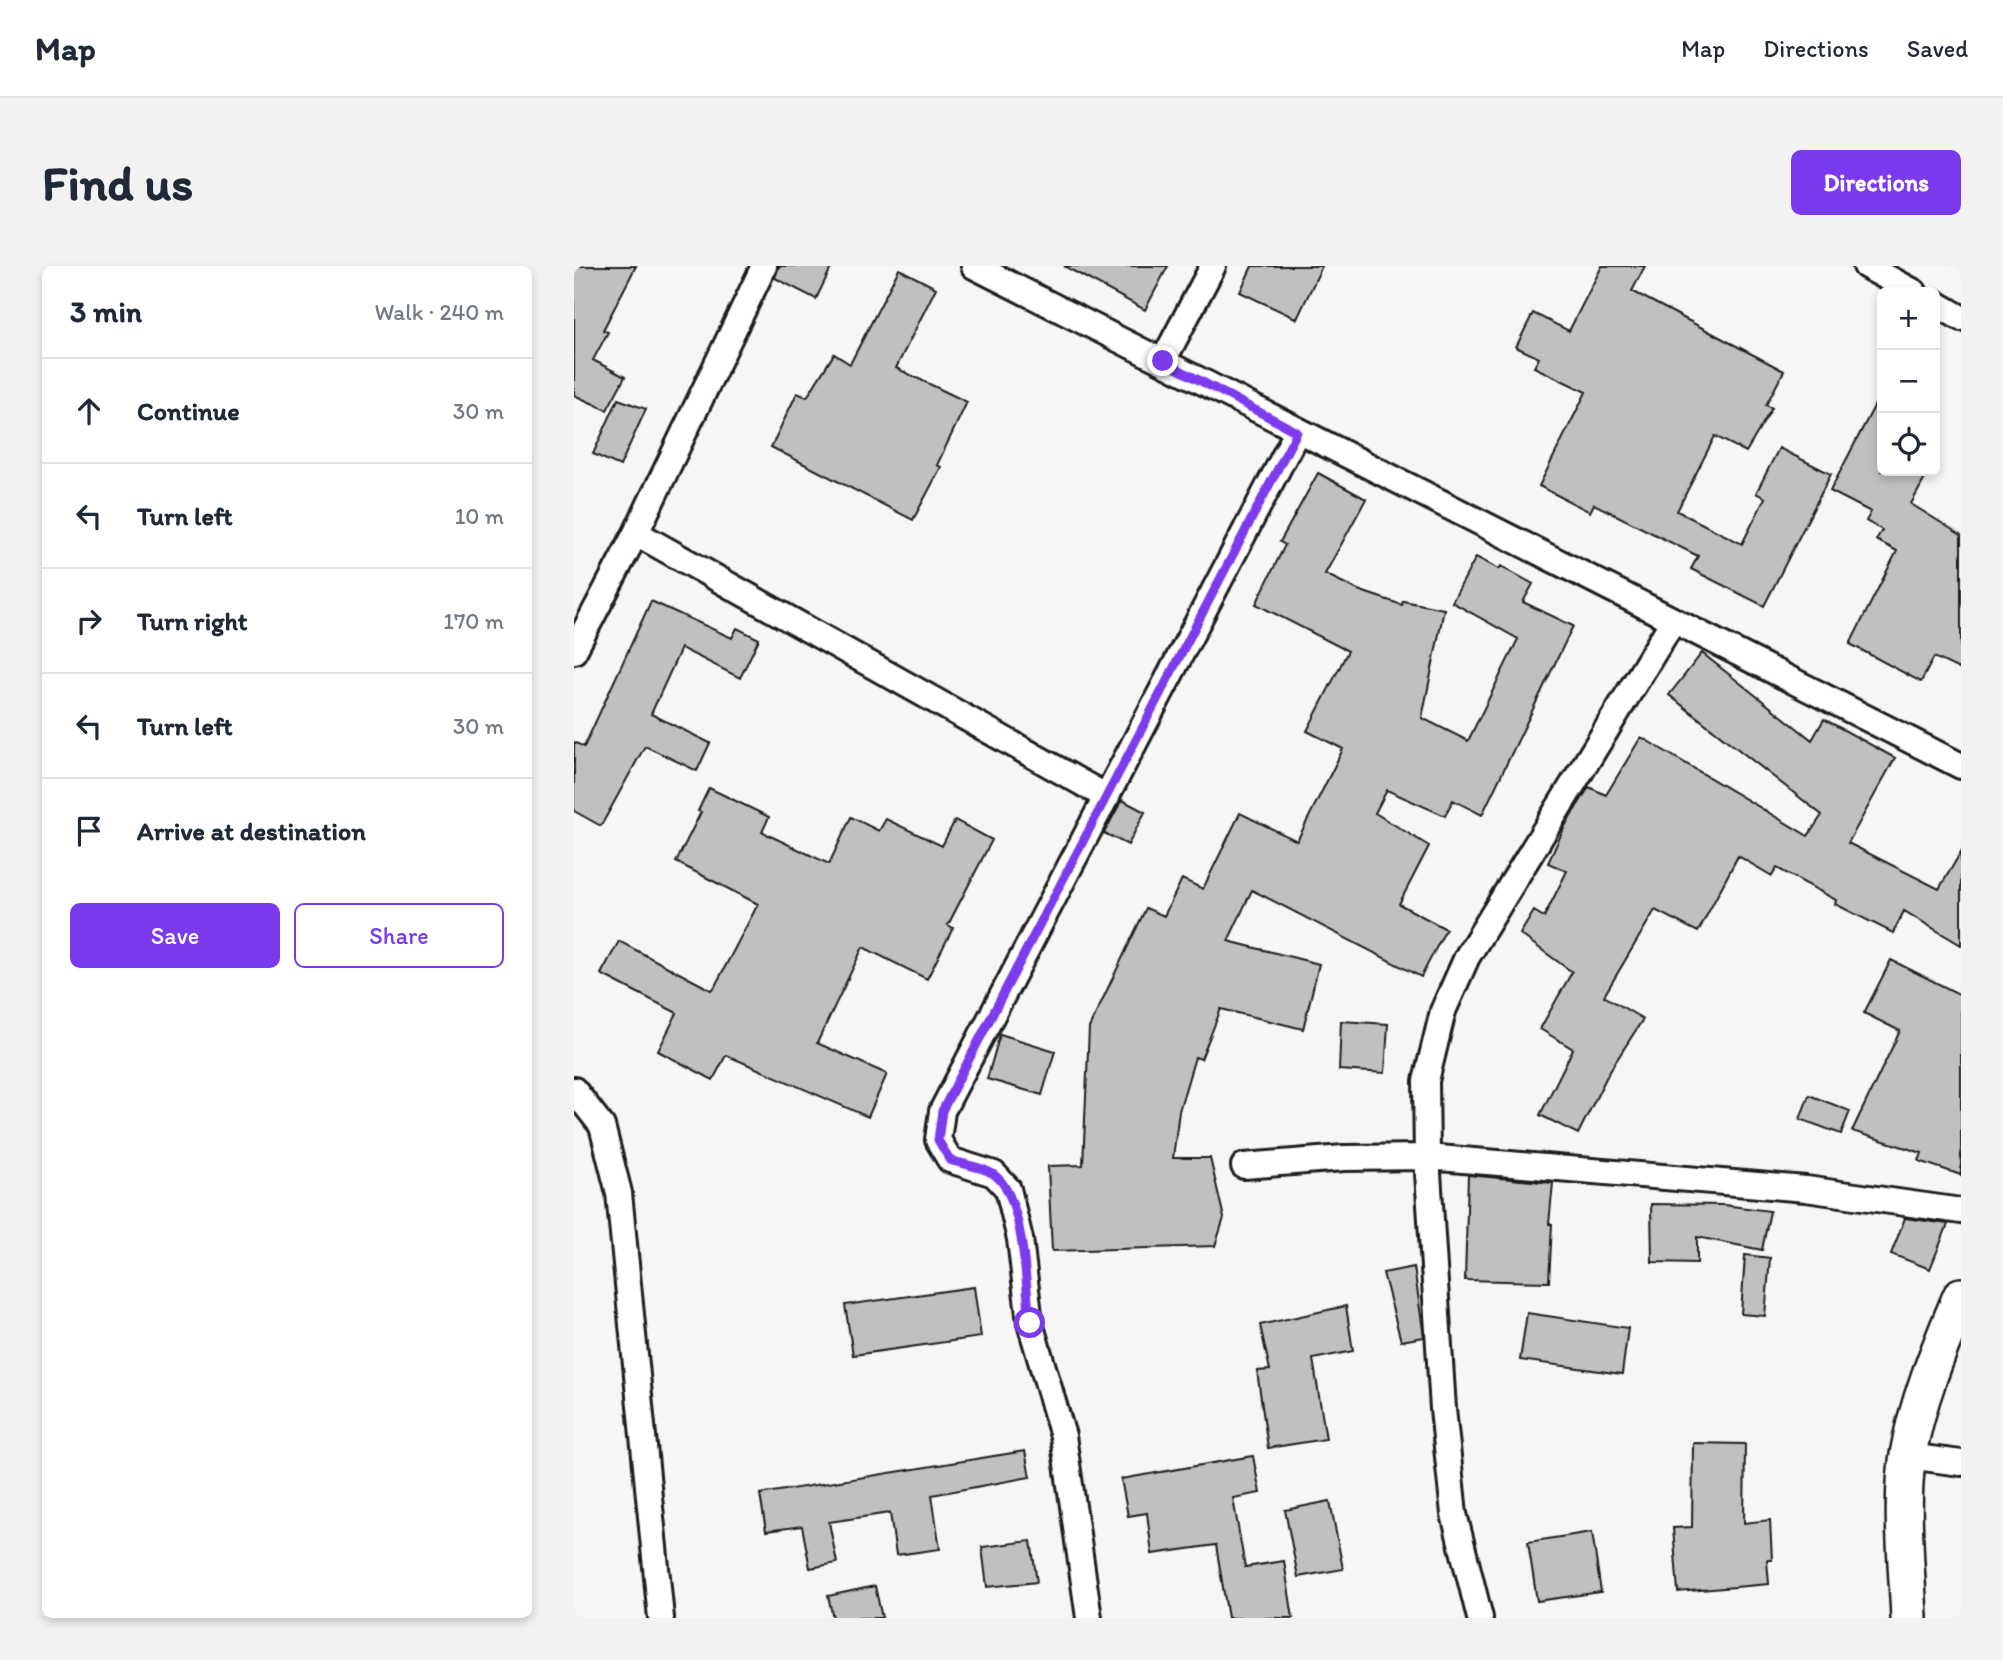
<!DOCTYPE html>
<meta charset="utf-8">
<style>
:root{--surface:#fff;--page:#f2f2f3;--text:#1f2937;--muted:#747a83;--line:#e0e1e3;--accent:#7c3aed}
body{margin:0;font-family:Itim,sans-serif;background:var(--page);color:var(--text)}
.controls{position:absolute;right:21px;top:21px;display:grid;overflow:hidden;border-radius:10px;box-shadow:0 4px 10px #0003}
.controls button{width:63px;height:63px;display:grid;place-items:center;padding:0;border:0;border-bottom:2px solid var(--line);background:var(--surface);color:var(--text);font:35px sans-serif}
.stop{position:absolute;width:21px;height:21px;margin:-16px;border:5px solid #7c3aed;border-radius:50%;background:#fff}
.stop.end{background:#7c3aed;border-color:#fff;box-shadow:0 2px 7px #0008}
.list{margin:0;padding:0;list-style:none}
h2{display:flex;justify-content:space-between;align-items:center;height:91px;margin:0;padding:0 28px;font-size:30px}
h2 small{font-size:23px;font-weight:400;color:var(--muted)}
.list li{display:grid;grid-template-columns:46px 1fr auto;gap:21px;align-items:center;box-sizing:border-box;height:105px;padding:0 28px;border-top:2px solid var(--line)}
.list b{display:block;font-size:26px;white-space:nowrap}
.list em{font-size:23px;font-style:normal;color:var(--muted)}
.actions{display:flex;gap:14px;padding:21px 28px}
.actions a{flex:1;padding:16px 0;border:2px solid var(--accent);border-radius:10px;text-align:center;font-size:24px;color:var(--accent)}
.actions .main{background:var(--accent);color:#fff}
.icon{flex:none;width:38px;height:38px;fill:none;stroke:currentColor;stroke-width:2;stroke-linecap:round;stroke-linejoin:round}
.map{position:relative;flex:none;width:1387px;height:1352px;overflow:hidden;border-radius:10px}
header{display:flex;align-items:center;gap:42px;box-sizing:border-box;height:98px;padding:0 35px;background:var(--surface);border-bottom:2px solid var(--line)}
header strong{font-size:33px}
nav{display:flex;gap:38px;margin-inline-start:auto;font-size:24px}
.intro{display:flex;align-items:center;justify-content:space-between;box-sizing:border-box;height:168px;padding:0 42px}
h1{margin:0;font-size:49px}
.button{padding:18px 32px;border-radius:10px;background:var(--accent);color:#fff;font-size:24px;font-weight:700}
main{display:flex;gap:42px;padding:0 42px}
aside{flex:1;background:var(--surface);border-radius:10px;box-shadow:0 4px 10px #0003}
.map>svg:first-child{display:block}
</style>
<header>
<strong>Map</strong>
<nav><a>Map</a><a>Directions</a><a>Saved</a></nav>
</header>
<div class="intro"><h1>Find us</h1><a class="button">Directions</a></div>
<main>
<aside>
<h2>3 min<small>Walk · 240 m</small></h2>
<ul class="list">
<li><svg class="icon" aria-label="ahead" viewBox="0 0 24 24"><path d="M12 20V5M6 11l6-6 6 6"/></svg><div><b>Continue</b></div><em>30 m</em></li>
<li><svg class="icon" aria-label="left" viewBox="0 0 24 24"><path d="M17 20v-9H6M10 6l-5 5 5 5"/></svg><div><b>Turn left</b></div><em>10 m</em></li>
<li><svg class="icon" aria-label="right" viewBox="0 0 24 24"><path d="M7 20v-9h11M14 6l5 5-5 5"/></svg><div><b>Turn right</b></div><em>170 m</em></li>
<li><svg class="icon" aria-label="left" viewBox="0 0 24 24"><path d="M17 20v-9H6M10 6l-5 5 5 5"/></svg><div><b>Turn left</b></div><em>30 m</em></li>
<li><svg class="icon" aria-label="arrive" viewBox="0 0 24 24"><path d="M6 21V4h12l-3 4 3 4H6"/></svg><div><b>Arrive at destination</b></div></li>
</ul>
<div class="actions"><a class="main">Save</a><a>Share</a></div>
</aside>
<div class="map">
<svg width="1387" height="1352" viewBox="0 0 1387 1352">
<rect width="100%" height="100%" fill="#f6f6f6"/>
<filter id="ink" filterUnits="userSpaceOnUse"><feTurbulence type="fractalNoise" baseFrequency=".0143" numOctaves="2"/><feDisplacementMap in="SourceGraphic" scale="14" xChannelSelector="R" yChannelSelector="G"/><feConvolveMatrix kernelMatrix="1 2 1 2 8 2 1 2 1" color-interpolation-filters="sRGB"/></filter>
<g filter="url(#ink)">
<path fill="#c0c0c0" stroke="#1c1c1c" stroke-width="2" d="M 0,0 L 62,0 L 29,64 L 34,66 L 19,94 L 51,111 L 33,144 L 0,129 Z
M 205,0 L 258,0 L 242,33 L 201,12 Z
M 490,0 L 594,0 L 571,44 Z
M 678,0 L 748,0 L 723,53 L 666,26 Z
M 1028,0 L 1071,0 L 1058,25 L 1210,105 L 1192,139 L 1198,142 L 1172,186 L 1141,170 L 1103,245 L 1168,278 L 1191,232 L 1182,227 L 1205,182 L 1257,208 L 1190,340 L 1117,303 L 1124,290 L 1020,238 L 1016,246 L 965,220 L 1012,126 L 960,101 L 965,92 L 942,81 L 959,47 L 995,65 Z
M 325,3 L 362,22 L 322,102 L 393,136 L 363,199 L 367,201 L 339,254 L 197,181 L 223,127 L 233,131 L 260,88 L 276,98 Z
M 1308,125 L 1308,205 L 1355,205 L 1337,238 L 1387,269 L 1387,404 L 1360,391 L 1347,416 L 1276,378 L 1323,285 L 1302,274 L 1308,264 L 1292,255 L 1297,246 L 1256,225 Z
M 44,133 L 72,143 L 46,200 L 19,188 Z
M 744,207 L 792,233 L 751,308 L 784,324 L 828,339 L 829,335 L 870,343 L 848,452 L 894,475 L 944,373 L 878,336 L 902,291 L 925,303 L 927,300 L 959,318 L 949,336 L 999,360 L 908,549 L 879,534 L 871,550 L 813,524 L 801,547 L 855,580 L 825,638 L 872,663 L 847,711 L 678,624 L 654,675 L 745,698 L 729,763 L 647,743 L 627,793 L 621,791 L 605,845 L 599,892 L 636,892 L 650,952 L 641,980 L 478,985 L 474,900 L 509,899 L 515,762 L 572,642 L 590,650 L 608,613 L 629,623 L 666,547 L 723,575 L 769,483 L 733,465 L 774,385 L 682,338 L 711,279 L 706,276 Z
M 77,335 L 158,372 L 163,362 L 185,373 L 166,412 L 107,382 L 77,448 L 136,477 L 123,505 L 71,480 L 27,560 L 0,545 L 0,476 L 10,481 Z
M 1128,387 L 1238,474 L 1250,453 L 1321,492 L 1274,577 L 1365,623 L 1387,586 L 1387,679 L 1330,645 L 1319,667 L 1261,638 L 1262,634 L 1203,602 L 1198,610 L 1164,590 L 1124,666 L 1081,644 L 1030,730 L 1069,753 L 1035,806 L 1004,868 L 966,849 L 999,783 L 966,763 L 998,706 L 946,668 L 960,645 L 970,651 L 993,605 L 974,597 L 991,560 L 1015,521 L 1032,529 L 1067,471 L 1234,570 L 1248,549 L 1095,429 Z
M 135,522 L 195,551 L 188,566 L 255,598 L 277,551 L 305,565 L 312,553 L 368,580 L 381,554 L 418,574 L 374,659 L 379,662 L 353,713 L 289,681 L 243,777 L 313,808 L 294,851 L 152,789 L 139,814 L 84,785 L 103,747 L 27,708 L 45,675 L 137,724 L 140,722 L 184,638 L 102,596 L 127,546 L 124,545 Z
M 548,534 L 571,546 L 554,579 L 530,567 Z
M 1317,694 L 1387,729 L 1387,909 L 1345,895 L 1348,887 L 1278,865 L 1326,765 L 1290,747 Z
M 767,755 L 814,758 L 811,807 L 765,804 Z
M 426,768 L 481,785 L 468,829 L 413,813 Z
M 1235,829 L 1276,845 L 1267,868 L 1226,853 Z
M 894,909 L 979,917 L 975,958 L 978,958 L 975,1016 L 891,1014 Z
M 1077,938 L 1150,939 L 1196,945 L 1188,984 L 1123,971 L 1123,997 L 1078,996 Z
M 1331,952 L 1374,958 L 1356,1003 L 1317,988 Z
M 1171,989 L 1196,992 L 1191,1050 L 1167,1048 Z
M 840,1001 L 850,1071 L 827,1075 L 809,1007 Z
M 400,1021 L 407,1071 L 279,1089 L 271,1039 Z
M 772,1040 L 779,1085 L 739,1093 L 752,1173 L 694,1182 L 683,1105 L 696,1104 L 686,1059 Z
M 953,1047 L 1054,1062 L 1048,1108 L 946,1094 Z
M 1119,1177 L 1171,1178 L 1170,1257 L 1196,1254 L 1198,1294 L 1193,1294 L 1195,1318 L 1104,1326 L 1099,1262 L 1118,1261 Z
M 451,1185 L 456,1211 L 358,1229 L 366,1283 L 322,1289 L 316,1247 L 255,1256 L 263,1297 L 236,1302 L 228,1260 L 192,1265 L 186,1228 Z
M 679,1190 L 686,1227 L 659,1232 L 671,1301 L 710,1295 L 719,1352 L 654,1352 L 642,1279 L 578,1288 L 573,1247 L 554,1250 L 547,1213 Z
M 756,1235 L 769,1303 L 724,1311 L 711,1244 Z
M 1018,1266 L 1027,1326 L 963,1335 L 954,1276 Z
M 457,1275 L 463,1316 L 413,1321 L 408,1281 Z
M 301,1320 L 308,1352 L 259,1352 L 254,1330 Z"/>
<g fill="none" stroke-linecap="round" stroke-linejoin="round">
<defs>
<path id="street" d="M 400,0 L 1387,500
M 1292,0 L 1340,26
M 1361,37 L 1387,52
M 589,95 L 639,0
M 62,267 L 533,531
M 0,385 L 62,267 L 190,0
M 0,824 L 28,860 L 45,927 L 87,1352
M 670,900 L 770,892 L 853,891 L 1232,923 L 1387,945
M 1334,1190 L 1387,1197
M 515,1352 L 489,1170 L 456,1057 L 446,973 L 434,923 L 420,908 L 376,894 L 364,874 L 368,845 L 723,166
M 906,1352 L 880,1248 L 869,1143 L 853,891 L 852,815 L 869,745 L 893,691 L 1099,355"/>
<path id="secondary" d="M 1335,1352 C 1333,1304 1326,1236 1334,1189 C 1343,1135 1366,1081 1387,1030"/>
</defs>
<use href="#street" stroke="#1c1c1c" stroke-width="30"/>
<use href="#secondary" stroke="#1c1c1c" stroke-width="40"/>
<use href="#street" stroke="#fff" stroke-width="24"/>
<use href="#secondary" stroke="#fff" stroke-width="35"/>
</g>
</g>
<g fill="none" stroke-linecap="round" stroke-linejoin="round" filter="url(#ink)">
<path stroke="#7c3aed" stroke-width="9" d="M 456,1057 C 452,1020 450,935 423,911 C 412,901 390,899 376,894 L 364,874 L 368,845 L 723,166 L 589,95"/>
</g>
</svg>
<div class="controls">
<button>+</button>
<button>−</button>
<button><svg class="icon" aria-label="locate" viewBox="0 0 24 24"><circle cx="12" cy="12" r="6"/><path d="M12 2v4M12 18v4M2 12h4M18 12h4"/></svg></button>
</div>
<div class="stop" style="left:456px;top:1057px"></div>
<div class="stop end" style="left:589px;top:95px"></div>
</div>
</main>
